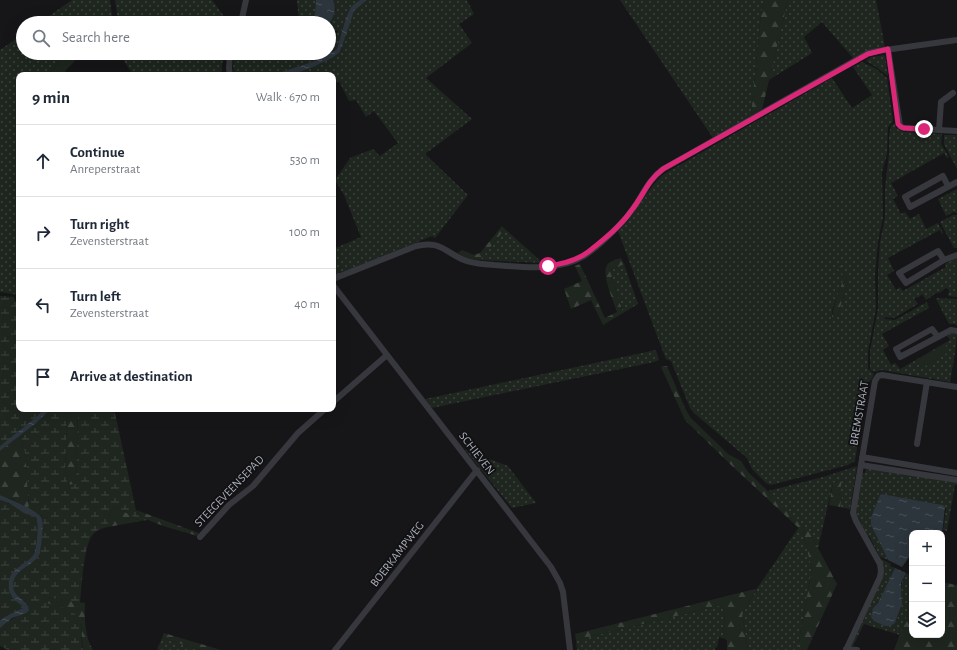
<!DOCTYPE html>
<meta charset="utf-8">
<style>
:root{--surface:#fff;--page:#f2f2f3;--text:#1f2937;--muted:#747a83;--line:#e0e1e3}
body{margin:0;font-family:"Alegreya Sans",sans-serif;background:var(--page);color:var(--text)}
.controls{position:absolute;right:12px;bottom:12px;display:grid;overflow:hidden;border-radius:8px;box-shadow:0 4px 16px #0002}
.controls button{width:36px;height:36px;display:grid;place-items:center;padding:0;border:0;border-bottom:1px solid var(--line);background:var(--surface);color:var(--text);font:20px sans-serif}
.stop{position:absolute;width:12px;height:12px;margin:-9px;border:3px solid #db2777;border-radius:50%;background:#fff}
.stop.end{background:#db2777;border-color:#fff;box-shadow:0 1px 4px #0008}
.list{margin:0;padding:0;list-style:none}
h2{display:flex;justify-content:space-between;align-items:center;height:52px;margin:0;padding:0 16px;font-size:17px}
h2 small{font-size:13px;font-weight:400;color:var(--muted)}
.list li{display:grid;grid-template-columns:26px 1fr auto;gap:12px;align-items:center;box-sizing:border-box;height:72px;padding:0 16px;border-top:1px solid var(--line)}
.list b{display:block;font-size:15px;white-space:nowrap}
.list p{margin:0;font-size:13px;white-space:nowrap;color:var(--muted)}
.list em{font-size:13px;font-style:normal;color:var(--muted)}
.icon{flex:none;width:22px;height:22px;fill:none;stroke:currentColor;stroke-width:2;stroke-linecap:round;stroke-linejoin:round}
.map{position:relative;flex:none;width:957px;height:650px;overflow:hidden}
.search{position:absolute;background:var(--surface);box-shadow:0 4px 16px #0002;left:16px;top:16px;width:320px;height:44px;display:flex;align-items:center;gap:10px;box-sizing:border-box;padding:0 14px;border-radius:22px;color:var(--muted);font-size:15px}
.panel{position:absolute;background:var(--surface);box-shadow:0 4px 16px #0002;left:16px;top:72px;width:320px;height:340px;border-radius:8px}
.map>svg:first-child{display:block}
</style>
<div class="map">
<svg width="957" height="650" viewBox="0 0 957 650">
<defs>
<pattern id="grass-dots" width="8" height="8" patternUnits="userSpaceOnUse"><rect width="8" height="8" fill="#1e261f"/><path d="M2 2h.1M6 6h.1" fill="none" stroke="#3c433d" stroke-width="1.8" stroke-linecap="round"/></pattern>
<pattern id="forest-firs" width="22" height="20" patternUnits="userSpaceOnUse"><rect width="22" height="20" fill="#1e261f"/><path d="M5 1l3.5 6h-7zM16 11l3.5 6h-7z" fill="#3c433d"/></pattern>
<pattern id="wetland-marsh" width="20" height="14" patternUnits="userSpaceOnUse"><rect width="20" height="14" fill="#1e261f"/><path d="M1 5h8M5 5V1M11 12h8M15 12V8" fill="none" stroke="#3c433d"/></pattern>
<pattern id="water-ripples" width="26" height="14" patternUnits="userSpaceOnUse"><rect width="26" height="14" fill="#2c353c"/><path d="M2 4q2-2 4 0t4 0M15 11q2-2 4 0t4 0" fill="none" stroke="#485056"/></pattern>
</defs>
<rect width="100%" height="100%" fill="#161618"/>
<path fill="url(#grass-dots)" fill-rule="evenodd" d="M 72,0 L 110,0 L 112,16 L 108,23 L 39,23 Z
M 115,0 L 212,0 L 223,15 L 227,23 L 124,23 L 123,21 L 118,21 Z
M 297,0 L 316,0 L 315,12 L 313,23 L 299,23 Z
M 333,0 L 360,0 C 357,2 354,4 352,6 C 346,13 339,39 337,49 L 318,60 L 272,75 L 235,75 L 233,67 L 234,57 L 258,53 L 315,53 L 317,56 L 322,53 L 329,53 L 329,49 C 335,44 336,38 338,30 L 329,35 C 329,32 328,27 329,25 C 332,14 339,14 333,0 Z
M 367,0 L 467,0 L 474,14 L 459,24 L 472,43 L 426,78 L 472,119 L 425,154 L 468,195 L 435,238 L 432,236 L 336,275 L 333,275 L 333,249 L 361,237 L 344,195 L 335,180 L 350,158 L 373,149 L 380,156 L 398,143 L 374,111 L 366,117 L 356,100 L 349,101 L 339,81 L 333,84 L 333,75 L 289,75 L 313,67 L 332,58 L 341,51 L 346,32 L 354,11 Z
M 620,0 L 764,0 L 761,14 L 751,116 L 713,138 Z
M 788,0 L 876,0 L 885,47 L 854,59 L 822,22 L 804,37 L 812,53 L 769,80 Z
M 23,34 L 23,53 L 64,53 L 56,60 L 59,64 L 47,75 L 19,75 L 19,295 L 0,292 L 0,50 Z
M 119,53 L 225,53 L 222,64 L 221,75 L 133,75 Z
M 884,55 L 885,56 L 888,76 L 876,67 L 866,61 L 871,57 Z
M 862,62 L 875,68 L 887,78 L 893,121 L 888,127 L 887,154 L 882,172 L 883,217 L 878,242 L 875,275 L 876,309 L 868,351 L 868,369 L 874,374 L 872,379 L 867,383 L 855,461 L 848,465 L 771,485 L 766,483 L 752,469 L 747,458 L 694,413 L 690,408 L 673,366 L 671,361 L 666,359 L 662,349 L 618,231 C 638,213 645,190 664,174 L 832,78 L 852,108 L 872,95 L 853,67 ZM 843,275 L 848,282 L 836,320 L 831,320 L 833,307 L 843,281 Z
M 895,123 L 896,128 L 904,132 L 942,134 L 941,144 L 949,157 L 947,158 L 944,153 L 891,183 L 898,196 L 893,199 L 901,214 L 905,212 L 910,219 L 919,214 L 926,229 L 938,223 L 943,233 L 942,234 L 940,230 L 888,258 L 894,271 L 887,275 L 896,290 L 900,287 L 903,291 L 946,267 L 945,264 L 957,258 L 957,297 L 948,296 L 949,290 L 946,288 L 941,292 L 933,294 L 934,295 L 926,300 L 922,294 L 919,297 L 914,298 L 918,304 L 894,318 L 885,317 L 885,319 L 895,320 L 927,302 L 929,308 L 882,334 L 889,346 L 883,350 L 891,365 L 895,363 L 900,369 L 921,357 L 950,340 L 947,336 L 952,333 L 957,333 L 956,347 L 950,382 L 882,370 L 875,372 L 870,370 L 870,351 L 878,308 L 878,273 L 880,242 L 885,217 L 885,188 L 889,154 L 889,136 L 891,126 Z
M 944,135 L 957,135 L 957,169 L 944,144 Z
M 957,189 L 957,213 L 953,212 L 946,216 L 938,199 Z
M 953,215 L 957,215 L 957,248 L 954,248 L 940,222 Z
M 505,229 L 543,263 L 480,260 Z
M 624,264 L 638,304 L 623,313 L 610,271 Z
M 936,298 L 957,299 L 957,326 L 955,324 L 949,324 L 936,299 Z
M 656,350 L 659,360 L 654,362 L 432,408 L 425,399 Z
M 465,450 L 508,466 L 536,503 L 512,508 Z
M 857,466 L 850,509 L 840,507 L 842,496 L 838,493 L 838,490 L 841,486 L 842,480 L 833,483 L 818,548 L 814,540 L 768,491 L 823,477 Z
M 868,468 L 957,483 L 957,485 L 955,485 L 947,531 L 943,530 L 946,509 L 943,505 L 882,494 L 880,495 L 871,517 L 871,525 L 888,560 L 880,557 L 869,536 L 867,536 L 856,513 L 861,473 L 865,473 L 866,469 Z
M 799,527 L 803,532 L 804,538 L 812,568 L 800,635 L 798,650 L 748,650 L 742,614 L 758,587 Z
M 879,558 L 891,564 L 890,566 L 895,568 L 878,603 L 873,608 L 897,620 C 898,613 902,608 902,601 C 903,587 898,589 906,573 L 910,575 L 912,572 L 912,602 L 900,635 L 864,624 L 852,648 L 850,646 L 883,575 Z
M 722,605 L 725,615 L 723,632 L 725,639 L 719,637 L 717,647 L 715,648 L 715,650 L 577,650 L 576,640 Z
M 162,638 L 201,650 L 157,650 Z"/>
<path fill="url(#forest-firs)" d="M 764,0 L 788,0 L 762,110 L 751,116 L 761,14 Z
M 502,226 L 505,229 L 480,260 L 468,259 L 458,253 L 462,250 L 474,255 L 480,253 Z
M 621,258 L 624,264 L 610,271 L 623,313 L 603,325 L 591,300 L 571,309 L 564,289 L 582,281 L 575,266 L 580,264 L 605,318 L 617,312 C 614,301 601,275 607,265 C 610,261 617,259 621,258 Z
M 841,266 L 848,276 L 848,282 L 836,320 L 831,320 L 836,299 L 843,281 L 843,275 L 837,268 Z
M 667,366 L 685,408 L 690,417 L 728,454 L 741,461 L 748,472 L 809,531 L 837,584 L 807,650 L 798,650 L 800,635 L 812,569 L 804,538 L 803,532 L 731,465 L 685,420 L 661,367 Z
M 86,409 L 114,409 L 115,413 L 101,410 L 78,412 L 76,480 L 74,484 L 70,485 L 67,481 L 65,475 L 67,414 L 69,412 Z
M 21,435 L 26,458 L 29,509 L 14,500 L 0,495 L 0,451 Z
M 842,480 L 841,486 L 838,490 L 839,494 L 842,496 L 840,507 L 829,505 L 833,483 Z
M 116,507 L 141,521 L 108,527 C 109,520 108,510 116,507 Z
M 136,510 L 199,533 L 197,536 C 183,531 142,523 136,510 Z
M 942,582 L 957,585 L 957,650 L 894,650 L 912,602 L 912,635 L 942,635 Z
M 755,589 L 756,590 L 742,614 L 748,650 L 727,650 L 727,640 L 725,639 L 723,632 L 725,615 L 722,605 L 576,640 L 575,634 Z
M 47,597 L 85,603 C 84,617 85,638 93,650 L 83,650 L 81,625 L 46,603 Z
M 164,633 L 221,650 L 201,650 L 162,638 Z"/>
<path fill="url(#wetland-marsh)" d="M 0,296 L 14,297 L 19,313 L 19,409 L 44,409 L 35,418 L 0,446 Z
M 51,409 L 86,409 L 74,412 L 73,413 L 69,412 L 67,414 L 65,475 L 67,481 L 70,485 L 74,484 L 76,480 L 78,412 L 101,410 L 115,413 L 136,510 L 138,514 L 148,520 L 141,521 L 116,507 C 108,510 109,520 108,527 C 103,528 97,530 94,533 C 83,544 82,587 80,603 L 47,597 L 47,603 C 62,608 79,609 81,627 C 82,635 81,643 83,650 L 8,650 L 0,646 L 0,628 C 9,619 19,616 29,609 C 28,599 15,598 13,588 C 11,571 30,568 37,558 C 42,551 43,527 42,518 L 41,516 L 29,509 L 26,458 L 21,435 L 35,424 Z
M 0,500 C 13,503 24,513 36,517 C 39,525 37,546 34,554 C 24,568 6,568 9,590 C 10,596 17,602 23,606 L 23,608 L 10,614 L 0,620 Z"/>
<path fill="#1e261f" d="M 64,53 L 69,53 L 75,61 L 65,71 L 68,75 L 47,75 L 59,64 L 56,60 Z
M 945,344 L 949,352 L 922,368 L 918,360 Z"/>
<path fill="url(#water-ripples)" d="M 316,0 L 333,0 C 337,9 334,16 329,24 L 329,23 L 313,23 L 315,12 Z
M 360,0 L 367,0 L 354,11 L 340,52 L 332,58 L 313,67 L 299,72 L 289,75 L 272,75 L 318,60 L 337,49 C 340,39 346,13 352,6 C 354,4 357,2 360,0 Z
M 44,409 L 51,409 L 35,424 L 0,451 L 0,446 L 35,418 Z
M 882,494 L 943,505 L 945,507 L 942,534 L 942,533 L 912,533 L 912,553 L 902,567 L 888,560 L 871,525 L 871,517 L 880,495 Z
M 0,495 C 8,498 41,512 42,519 C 44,528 41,544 40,553 C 34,567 15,568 13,584 C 12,598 28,598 29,610 L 26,613 L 12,618 L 0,628 L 0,620 L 10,614 L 23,608 L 23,606 C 17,603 10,596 9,590 C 6,567 24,568 34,554 C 37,546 39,525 36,517 L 24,513 L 9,503 L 0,500 Z
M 895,568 L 906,573 L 901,583 L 902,604 L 895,623 L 890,626 L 885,626 L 874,621 L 871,617 L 873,608 L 878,603 Z"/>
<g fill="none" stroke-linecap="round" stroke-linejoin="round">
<path stroke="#37383d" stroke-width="6" d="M 241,23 L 246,0
M 888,49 L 900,126 L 904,128 L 957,131
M 230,75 L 229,68 L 230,53
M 939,130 L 941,102 L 953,93
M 948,186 L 943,176 L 905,197 L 910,207 L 957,182
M 944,260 L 938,251 L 899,273 L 906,283 L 944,260 L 957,255
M 333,279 L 416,246 C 440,240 445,252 464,260 C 473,264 484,264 494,265 C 523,267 558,272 584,256 C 599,246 622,224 632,210 C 644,194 647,181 663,169 L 868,53 L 878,51 L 957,40
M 333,285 L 551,567 L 560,583 L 563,592 L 570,650
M 938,337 L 932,329 L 896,349 L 900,357 L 951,330 L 957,331
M 333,402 L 387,355
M 917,444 L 927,382
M 862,457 L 957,473
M 861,465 L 957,480
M 200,537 L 229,505 L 253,486 L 298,433 L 325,409
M 846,649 L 857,650
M 335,650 L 477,470
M 846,650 L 880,577 L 881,571 L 880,564 L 856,521 L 853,513 L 875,381 L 878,376 L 882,375 L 957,387"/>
</g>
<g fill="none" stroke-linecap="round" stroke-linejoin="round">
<path stroke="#db2777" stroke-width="5" d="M 548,266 C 562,264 576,261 588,252 C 603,240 620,227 631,211 C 644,195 646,182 663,169 L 868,54 L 888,49 L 898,124 L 901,127 L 904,128 L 924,129"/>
</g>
<g text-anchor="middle" stroke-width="3.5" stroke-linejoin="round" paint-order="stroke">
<g font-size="12" fill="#a8adb8" stroke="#111113">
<text transform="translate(859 413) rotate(-80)" y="4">BREMSTRAAT</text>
<text transform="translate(477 453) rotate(52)" y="4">SCHIEVEN</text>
<text transform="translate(229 491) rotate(-46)" y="4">STEEGEVEENSEPAD</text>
<text transform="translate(397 554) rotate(-52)" y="4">BOERKAMPWEG</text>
</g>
</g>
</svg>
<div class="controls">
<button>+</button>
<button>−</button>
<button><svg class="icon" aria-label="layers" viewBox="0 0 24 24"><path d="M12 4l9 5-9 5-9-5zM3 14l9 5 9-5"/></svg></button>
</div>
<div class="stop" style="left:548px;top:266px"></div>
<div class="stop end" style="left:924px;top:129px"></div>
<div class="search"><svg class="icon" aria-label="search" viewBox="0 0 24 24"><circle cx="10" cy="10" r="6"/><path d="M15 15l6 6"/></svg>Search here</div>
<section class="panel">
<h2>9 min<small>Walk · 670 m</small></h2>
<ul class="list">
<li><svg class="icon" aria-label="ahead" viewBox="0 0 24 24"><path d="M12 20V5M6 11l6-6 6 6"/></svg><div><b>Continue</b><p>Anreperstraat</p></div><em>530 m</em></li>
<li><svg class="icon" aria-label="right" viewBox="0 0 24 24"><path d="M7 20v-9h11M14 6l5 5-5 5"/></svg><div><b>Turn right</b><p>Zevensterstraat</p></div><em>100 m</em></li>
<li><svg class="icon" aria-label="left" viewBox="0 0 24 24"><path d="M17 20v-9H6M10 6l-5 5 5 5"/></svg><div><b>Turn left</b><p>Zevensterstraat</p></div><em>40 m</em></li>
<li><svg class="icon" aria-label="arrive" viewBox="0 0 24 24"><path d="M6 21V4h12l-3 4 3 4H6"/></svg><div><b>Arrive at destination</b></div></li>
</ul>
</section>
</div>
